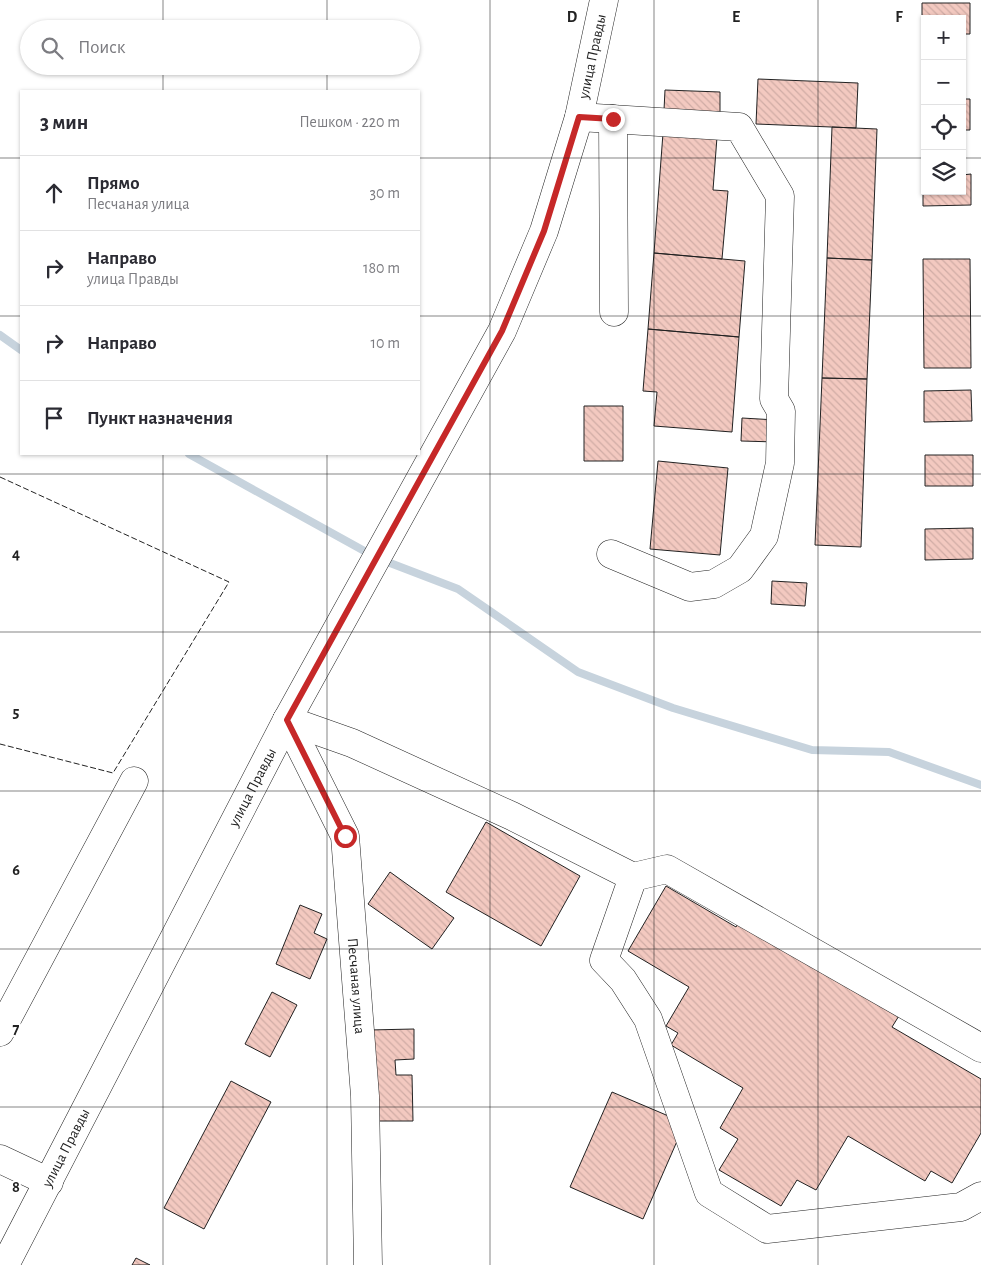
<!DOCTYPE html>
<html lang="ru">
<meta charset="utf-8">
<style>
:root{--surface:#fff;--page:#f7f7f7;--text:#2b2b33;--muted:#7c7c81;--line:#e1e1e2}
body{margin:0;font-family:"Alegreya Sans",sans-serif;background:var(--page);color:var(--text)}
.controls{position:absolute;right:15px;top:15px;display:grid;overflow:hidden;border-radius:0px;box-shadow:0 1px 4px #0004}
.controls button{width:45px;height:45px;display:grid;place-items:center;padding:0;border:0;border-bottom:1px solid var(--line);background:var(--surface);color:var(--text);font:25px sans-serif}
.stop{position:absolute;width:15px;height:15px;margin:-11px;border:4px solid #c62828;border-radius:50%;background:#fff}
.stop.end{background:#c62828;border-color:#fff;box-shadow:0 1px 5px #0008}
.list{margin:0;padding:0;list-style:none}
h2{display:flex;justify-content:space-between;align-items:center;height:65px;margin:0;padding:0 20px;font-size:21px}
h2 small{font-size:16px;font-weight:400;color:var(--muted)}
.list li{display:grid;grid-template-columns:32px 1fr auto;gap:15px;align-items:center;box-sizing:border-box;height:75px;padding:0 20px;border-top:1px solid var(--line)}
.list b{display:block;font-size:19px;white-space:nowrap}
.list p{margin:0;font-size:16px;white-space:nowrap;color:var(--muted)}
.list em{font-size:16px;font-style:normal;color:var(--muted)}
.icon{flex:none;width:28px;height:28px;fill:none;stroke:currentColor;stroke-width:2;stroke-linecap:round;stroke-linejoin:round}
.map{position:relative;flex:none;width:981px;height:1265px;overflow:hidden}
.search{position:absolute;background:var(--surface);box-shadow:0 1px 4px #0004;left:20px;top:20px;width:400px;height:55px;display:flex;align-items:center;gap:12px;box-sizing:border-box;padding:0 18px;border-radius:28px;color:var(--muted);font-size:19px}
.panel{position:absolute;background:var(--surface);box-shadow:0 1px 4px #0004;left:20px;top:90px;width:400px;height:365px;border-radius:0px}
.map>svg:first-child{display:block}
</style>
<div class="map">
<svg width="981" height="1265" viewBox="0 0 981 1265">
<defs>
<pattern id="building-back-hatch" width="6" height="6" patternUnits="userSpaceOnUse" patternTransform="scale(1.25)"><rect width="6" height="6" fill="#f3c9c0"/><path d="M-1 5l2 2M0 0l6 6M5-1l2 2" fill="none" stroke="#d0aca5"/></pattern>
</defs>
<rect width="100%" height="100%" fill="#fff"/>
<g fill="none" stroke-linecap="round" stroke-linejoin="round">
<path stroke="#c7d3dd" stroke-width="8" d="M 0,335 L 21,350
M 189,454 L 377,558 L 458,589 L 578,672 L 673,708 L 812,750 L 889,752 L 981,785"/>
</g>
<path fill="url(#building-back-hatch)" stroke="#222" d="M 922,3 L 970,3 L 970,34 L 962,34 L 962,19 L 925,19 L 925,34 L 922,34 Z
M 758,79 L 858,83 L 856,128 L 756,124 Z
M 665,90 L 720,92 L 720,112 L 664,110 Z
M 962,99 L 970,99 L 970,130 L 962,130 Z
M 922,100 L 925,100 L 925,131 L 922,131 Z
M 832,127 L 877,129 L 872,260 L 827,258 Z
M 663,133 L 717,137 L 713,190 L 728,191 L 722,259 L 654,253 Z
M 971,174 L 971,205 L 923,206 L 923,175 L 925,175 L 925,191 L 962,191 L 962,175 Z
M 654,253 L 745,261 L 739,337 L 648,329 Z
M 827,258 L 872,260 L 867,379 L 822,378 Z
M 923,259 L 970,259 L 971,368 L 924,368 Z
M 648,329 L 739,337 L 732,432 L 654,426 L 657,392 L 643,391 Z
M 822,378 L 867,379 L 861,547 L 815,545 Z
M 971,390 L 972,421 L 924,422 L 924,391 Z
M 584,406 L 623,406 L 623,461 L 584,461 Z
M 742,418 L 776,420 L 776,442 L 741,441 Z
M 925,455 L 973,455 L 973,486 L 925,486 Z
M 658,461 L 728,468 L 720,555 L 650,549 Z
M 973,528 L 973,559 L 925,560 L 925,529 Z
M 772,581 L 807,583 L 805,606 L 771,604 Z
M 486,822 L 580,876 L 541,946 L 446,892 Z
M 390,872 L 454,918 L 432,949 L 368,904 Z
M 666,886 L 736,927 L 742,917 L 902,1011 L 892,1027 L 981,1079 L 981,1133 L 952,1183 L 931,1171 L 925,1181 L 848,1136 L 816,1190 L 797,1180 L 781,1206 L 719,1170 L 738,1139 L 720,1128 L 743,1088 L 671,1045 L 678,1033 L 666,1026 L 689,987 L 628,951 Z
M 300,905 L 322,914 L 314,933 L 327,939 L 310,979 L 276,964 Z
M 272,992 L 297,1005 L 270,1057 L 245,1044 Z
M 414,1029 L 414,1059 L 395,1060 L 396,1075 L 412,1075 L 413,1121 L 370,1121 L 369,1030 Z
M 231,1081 L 271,1102 L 204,1229 L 164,1208 Z
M 612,1092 L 685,1123 L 643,1219 L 570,1187 Z
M 136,1258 L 150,1265 L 132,1265 Z"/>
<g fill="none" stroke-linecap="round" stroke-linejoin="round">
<defs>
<g id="minor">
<path d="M 579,117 L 739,127 L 780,196 L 774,399 L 781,411 L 780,463 L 764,536 L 740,569 L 714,584 L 690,587 L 611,554"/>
<path d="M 613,119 L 614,312"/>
<path d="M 287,720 L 352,743 L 512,816 L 633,877 L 667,869 L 981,1048"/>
<path id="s1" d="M 287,720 L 345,836 L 365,1096 L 368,1265"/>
<path d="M 633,877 L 604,960 L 623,980 L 648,1019 L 709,1193 L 767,1229 L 961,1207 L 981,1196"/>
<path d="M 0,1032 L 134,781"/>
<path d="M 0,1159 L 49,1182"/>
<path id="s2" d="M 5,1265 L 287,720 L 502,331 L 544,231 L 579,117 L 604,0"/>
</g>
</defs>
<use href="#minor" stroke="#222" stroke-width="29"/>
<use href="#minor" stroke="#fff" stroke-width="28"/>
<path stroke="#222" stroke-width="1" stroke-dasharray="6 2.5" stroke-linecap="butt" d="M 0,477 L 229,582 L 113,773 L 0,744"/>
</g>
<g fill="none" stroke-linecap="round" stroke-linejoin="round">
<path stroke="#c62828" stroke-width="6" d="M 345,836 L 287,720 L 502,331 L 544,231 L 579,117 L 613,119"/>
</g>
<path fill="none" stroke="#222" stroke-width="1" stroke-opacity="0.55" d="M 163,0 L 163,29M 327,0 L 327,29M 490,0 L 490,1265M 654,0 L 654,1265M 818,0 L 818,1265M 163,66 L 163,91M 327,66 L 327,91M 0,158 L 21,158M 419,158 L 925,158M 962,158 L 981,158M 0,316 L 21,316M 419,316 L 981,316M 163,454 L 163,1265M 327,454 L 327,1265M 0,474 L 981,474M 0,632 L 981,632M 0,791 L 981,791M 0,949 L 981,949M 0,1107 L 981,1107"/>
<g text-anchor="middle" stroke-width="4" stroke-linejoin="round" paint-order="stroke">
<g font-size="15" fill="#222" stroke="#fff">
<text dy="5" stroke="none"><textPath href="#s2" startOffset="1348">улица Правды</textPath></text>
<text dy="5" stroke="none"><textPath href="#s2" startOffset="538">улица Правды</textPath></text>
<text dy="5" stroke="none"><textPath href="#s1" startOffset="280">Песчаная улица</textPath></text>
<text dy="5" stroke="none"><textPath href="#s2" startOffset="132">улица Правды</textPath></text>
</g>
</g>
<g font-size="16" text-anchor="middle" font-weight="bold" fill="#222" stroke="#fff" stroke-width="4" stroke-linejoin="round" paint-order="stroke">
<text x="572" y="22">D</text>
<text x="736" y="22">E</text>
<text x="899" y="22">F</text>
<text x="16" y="559">4</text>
<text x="16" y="717">5</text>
<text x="16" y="875">6</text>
<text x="16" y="1034">7</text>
<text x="16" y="1192">8</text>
</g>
</svg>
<div class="controls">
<button>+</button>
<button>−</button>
<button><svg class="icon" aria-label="locate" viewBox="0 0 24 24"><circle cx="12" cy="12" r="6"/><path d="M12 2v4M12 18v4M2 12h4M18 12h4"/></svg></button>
<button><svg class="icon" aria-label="layers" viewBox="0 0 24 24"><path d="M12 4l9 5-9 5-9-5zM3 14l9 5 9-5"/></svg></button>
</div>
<div class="stop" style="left:345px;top:836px"></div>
<div class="stop end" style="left:613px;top:119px"></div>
<div class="search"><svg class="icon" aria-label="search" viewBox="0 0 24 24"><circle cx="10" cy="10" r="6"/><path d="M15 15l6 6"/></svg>Поиск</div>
<section class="panel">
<h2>3 мин<small>Пешком · 220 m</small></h2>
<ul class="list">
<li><svg class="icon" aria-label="ahead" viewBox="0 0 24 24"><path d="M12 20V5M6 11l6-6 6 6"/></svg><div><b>Прямо</b><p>Песчаная улица</p></div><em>30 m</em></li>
<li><svg class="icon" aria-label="right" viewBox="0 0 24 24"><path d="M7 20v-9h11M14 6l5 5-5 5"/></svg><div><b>Направо</b><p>улица Правды</p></div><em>180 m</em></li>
<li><svg class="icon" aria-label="right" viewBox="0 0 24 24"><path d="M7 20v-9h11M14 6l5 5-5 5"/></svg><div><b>Направо</b></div><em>10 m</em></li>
<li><svg class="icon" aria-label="arrive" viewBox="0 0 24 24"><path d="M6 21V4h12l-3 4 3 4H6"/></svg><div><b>Пункт назначения</b></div></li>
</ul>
</section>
</div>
